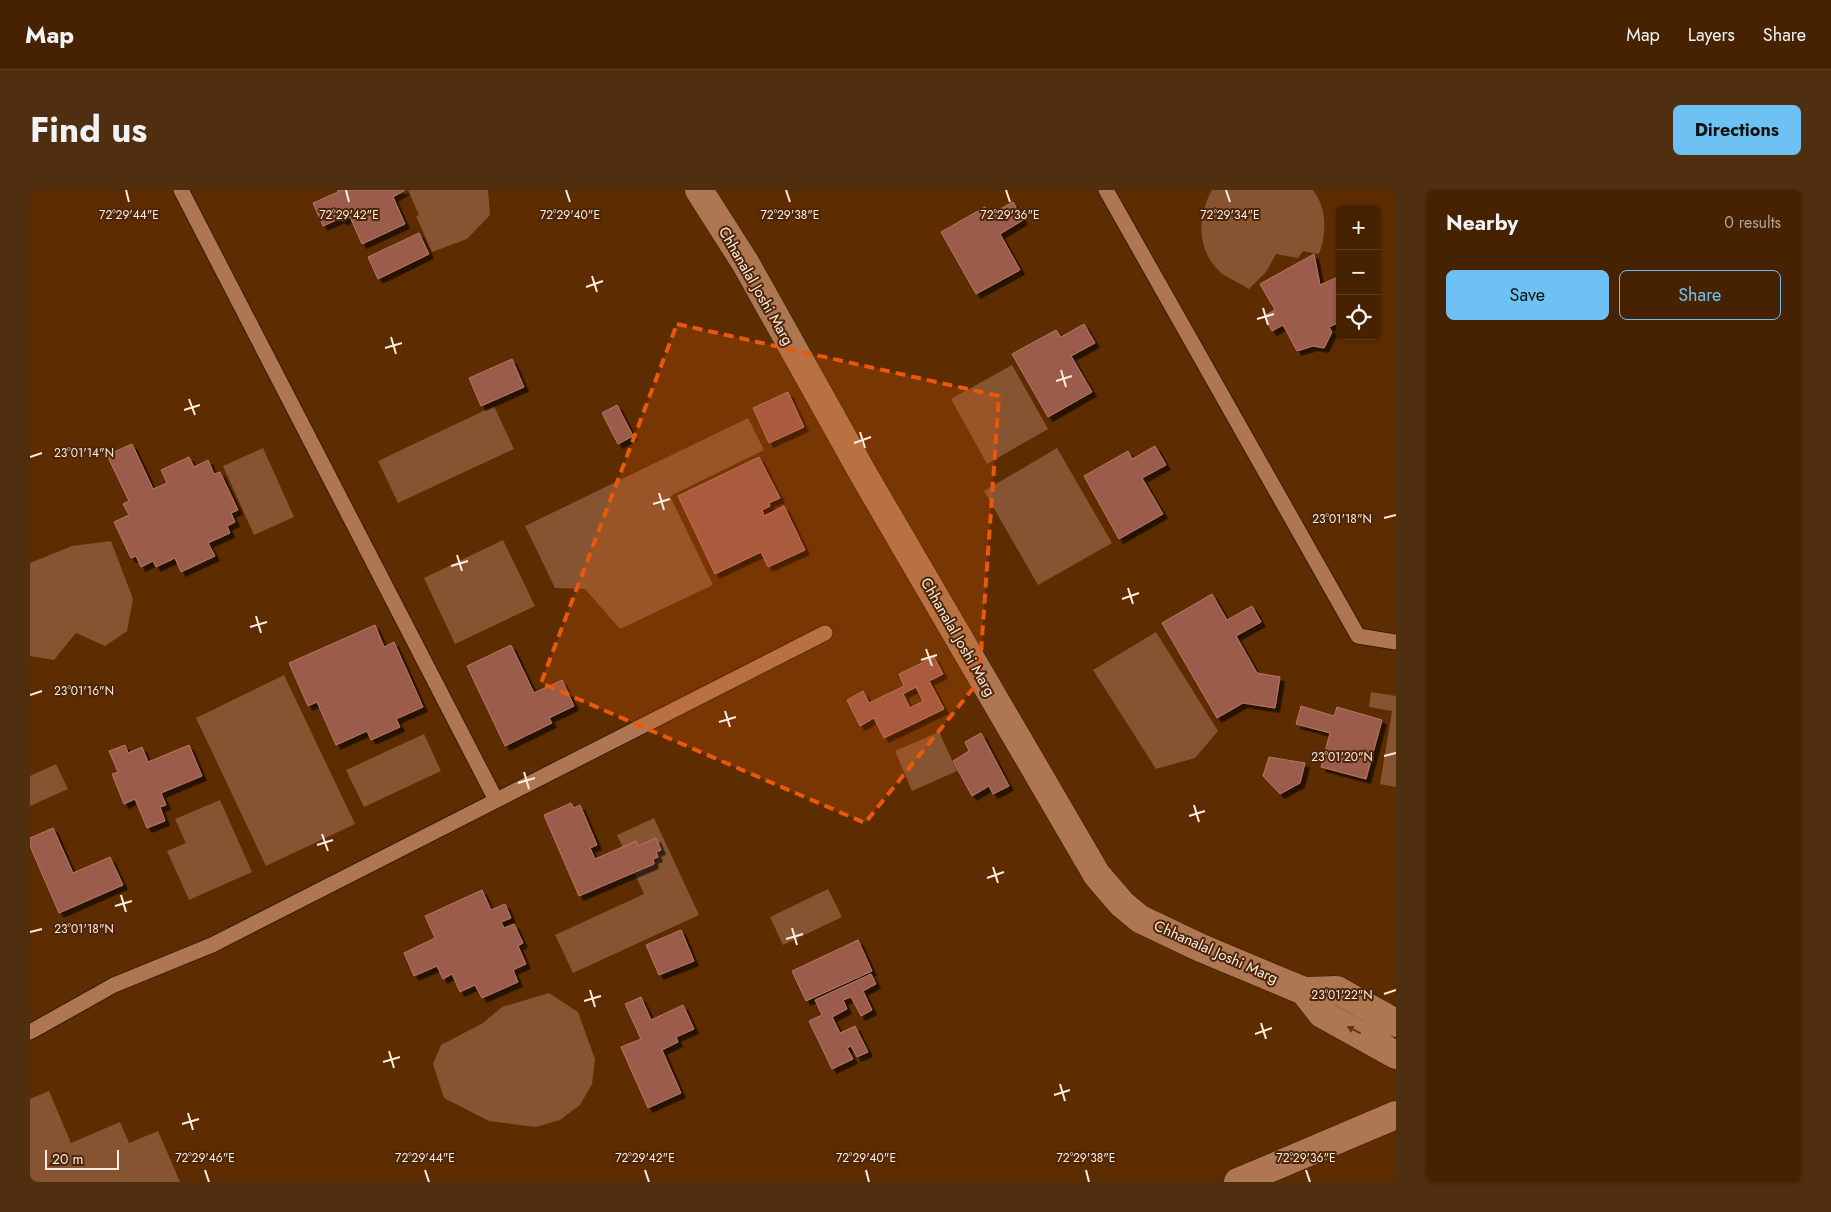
<!DOCTYPE html>
<meta charset="utf-8">
<style>
:root{--surface:#462201;--page:#502f10;--text:#f1f3f6;--muted:#b0a499;--line:#5e3f23;--accent:#6dc2f3}
body{margin:0;font-family:Jost,sans-serif;background:var(--page);color:var(--text)}
.controls{position:absolute;right:15px;top:15px;display:grid;overflow:hidden;border-radius:8px;box-shadow:0 1px 4px #0004}
.controls button{width:45px;height:45px;display:grid;place-items:center;padding:0;border:0;border-bottom:1px solid var(--line);background:var(--surface);color:var(--text);font:25px sans-serif}
.scale{position:absolute;left:15px;bottom:12px;width:74px;box-sizing:border-box;padding-left:5px;border:2px solid #ffece0;border-top:0;font-size:14px;line-height:18px;white-space:nowrap;color:#ffece0;-webkit-text-stroke:4px #4c2608;paint-order:stroke}
.list{margin:0;padding:0;list-style:none}
h2{display:flex;justify-content:space-between;align-items:center;height:65px;margin:0;padding:0 20px;font-size:21px}
h2 small{font-size:16px;font-weight:400;color:var(--muted)}
.actions{display:flex;gap:10px;padding:15px 20px}
.actions a{flex:1;padding:11px 0;border:1px solid var(--accent);border-radius:8px;text-align:center;font-size:18px;color:var(--accent)}
.actions .main{background:var(--accent);color:#111}
.icon{flex:none;width:28px;height:28px;fill:none;stroke:currentColor;stroke-width:2;stroke-linecap:round;stroke-linejoin:round}
.map{position:relative;flex:none;width:1366px;height:992px;overflow:hidden;border-radius:8px}
header{display:flex;align-items:center;gap:30px;box-sizing:border-box;height:70px;padding:0 25px;background:var(--surface);border-bottom:1px solid var(--line)}
header strong{font-size:24px}
nav{display:flex;gap:28px;margin-inline-start:auto;font-size:18px}
.intro{display:flex;align-items:center;justify-content:space-between;box-sizing:border-box;height:120px;padding:0 30px}
h1{margin:0;font-size:35px}
.button{padding:12px 22px;border-radius:8px;background:var(--accent);color:#111;font-size:18px;font-weight:700}
main{display:flex;gap:30px;padding:0 30px}
aside{flex:1;background:var(--surface);border-radius:8px;box-shadow:0 1px 4px #0004}
.map>svg:first-child{display:block}
</style>
<header>
<strong>Map</strong>
<nav><a>Map</a><a>Layers</a><a>Share</a></nav>
</header>
<div class="intro"><h1>Find us</h1><a class="button">Directions</a></div>
<main>
<div class="map">
<svg width="1366" height="992" viewBox="0 0 1366 992">
<defs>
<filter id="shadow"><feDropShadow dx="4.5" dy="4.5" stdDeviation="0" flood-color="#0009"/></filter>
</defs>
<rect width="100%" height="100%" fill="#5d2d01"/>
<path fill="#865430" d="M 378,0 L 458,0 L 460,25 L 437,49 L 402,62 L 386,26 L 389,25 Z
M 1182,0 L 1283,0 C 1297,18 1297,43 1289,64 L 1273,61 L 1268,68 L 1246,64 L 1236,82 L 1219,99 C 1210,93 1199,89 1191,83 C 1166,60 1167,27 1182,0 Z
M 982,175 L 1018,239 L 957,274 L 921,209 Z
M 464,216 L 484,259 L 368,313 L 348,271 Z
M 718,228 L 734,260 L 640,306 L 683,395 L 590,439 L 555,399 L 525,398 L 495,336 Z
M 233,258 L 264,327 L 224,345 L 193,276 Z
M 1027,258 L 1082,353 L 1008,395 L 954,301 Z
M 473,350 L 505,416 L 425,454 L 394,388 Z
M 81,351 L 103,409 L 97,441 L 75,456 L 46,443 L 24,470 L 0,466 L 0,373 L 42,356 Z
M 1126,442 L 1188,541 L 1165,568 L 1126,579 L 1063,480 Z
M 254,485 L 325,634 L 236,676 L 166,528 Z
M 1341,502 L 1366,506 L 1366,597 L 1350,594 L 1362,521 L 1339,517 Z
M 909,542 L 927,581 L 882,601 L 865,561 Z
M 394,544 L 411,581 L 334,617 L 316,580 Z
M 26,574 L 38,599 L 0,616 L 0,586 Z
M 190,610 L 222,682 L 159,710 L 137,661 L 156,653 L 145,629 Z
M 624,628 L 669,725 L 543,783 L 525,745 L 614,704 L 587,645 Z
M 798,699 L 812,727 L 753,755 L 740,727 Z
M 519,803 L 548,822 L 565,869 L 562,894 L 550,915 L 530,930 L 506,937 L 459,931 L 414,908 L 403,874 L 411,855 L 453,833 L 472,817 Z
M 19,901 L 41,953 L 90,932 L 99,953 L 128,941 L 150,992 L 0,992 L 0,909 Z"/>
<path fill="#9b5c4c" stroke="#b97766" fill-rule="evenodd" filter="url(#shadow)" d="M 308,0 L 375,0 L 363,7 L 375,34 L 332,54 L 320,27 L 312,31 L 311,28 L 293,36 L 283,13 L 308,2 Z
M 983,12 L 993,30 L 970,44 L 990,80 L 946,104 L 911,42 L 955,17 L 959,25 Z
M 389,43 L 399,64 L 348,89 L 338,67 Z
M 1284,64 L 1290,95 L 1310,86 L 1307,109 L 1310,113 L 1310,132 L 1299,137 L 1302,142 L 1294,158 L 1283,156 L 1267,161 L 1253,135 L 1242,141 L 1234,126 L 1245,120 L 1230,94 Z
M 1054,134 L 1065,153 L 1041,166 L 1062,202 L 1018,227 L 982,164 L 1026,140 L 1031,147 Z
M 482,169 L 494,197 L 451,216 L 439,188 Z
M 758,202 L 774,237 L 739,253 L 723,218 Z
M 587,215 L 603,246 L 588,254 L 572,223 Z
M 102,254 L 123,299 L 137,293 L 131,280 L 159,267 L 164,277 L 178,270 L 184,284 L 190,282 L 208,320 L 201,323 L 205,332 L 197,336 L 200,343 L 178,353 L 185,366 L 151,382 L 145,368 L 126,377 L 123,371 L 111,377 L 106,366 L 101,368 L 84,332 L 99,325 L 93,314 L 99,311 L 77,265 Z
M 1125,256 L 1136,275 L 1112,288 L 1133,324 L 1089,349 L 1054,286 L 1098,261 L 1102,269 Z
M 729,267 L 750,308 L 739,313 L 740,316 L 732,320 L 734,326 L 754,316 L 775,360 L 738,377 L 731,362 L 685,384 L 648,306 Z
M 1182,404 L 1197,430 L 1222,416 L 1231,432 L 1206,446 L 1227,483 L 1250,487 L 1245,518 L 1213,513 L 1187,528 L 1132,433 Z
M 345,435 L 354,457 L 364,452 L 393,517 L 366,529 L 370,537 L 341,550 L 337,541 L 306,555 L 287,512 L 278,516 L 259,473 Z
M 481,455 L 504,503 L 532,490 L 544,516 L 519,528 L 522,533 L 475,556 L 437,476 Z
M 904,467 L 913,484 L 899,491 L 914,519 L 854,548 L 844,528 L 830,536 L 817,510 L 833,501 L 839,513 L 874,496 L 869,484 ZM 886,497 L 893,511 L 880,518 L 873,504 Z
M 1271,516 L 1304,526 L 1307,517 L 1352,530 L 1336,589 L 1291,577 L 1300,543 L 1266,534 Z
M 951,543 L 979,596 L 963,604 L 959,596 L 942,606 L 923,571 L 939,561 L 935,552 Z
M 95,555 L 98,563 L 112,557 L 118,572 L 159,555 L 172,586 L 131,603 L 136,615 L 130,617 L 135,631 L 117,638 L 105,609 L 94,614 L 82,584 L 88,582 L 79,561 Z
M 1239,567 L 1275,573 L 1270,593 L 1250,604 L 1233,586 Z
M 541,613 L 544,618 L 550,615 L 567,655 L 560,658 L 565,669 L 606,651 L 608,656 L 626,648 L 631,660 L 626,662 L 628,667 L 623,669 L 624,674 L 549,706 L 514,625 Z
M 23,638 L 43,683 L 80,667 L 93,695 L 29,723 L 0,656 L 0,648 Z
M 452,700 L 461,720 L 475,714 L 481,728 L 471,732 L 474,738 L 484,734 L 493,753 L 488,756 L 496,774 L 483,780 L 488,792 L 452,808 L 445,795 L 430,802 L 422,784 L 413,789 L 407,776 L 384,786 L 374,763 L 405,748 L 395,726 Z
M 651,740 L 664,771 L 629,785 L 616,755 Z
M 828,750 L 842,781 L 776,811 L 762,781 Z
M 841,784 L 846,794 L 833,801 L 842,820 L 831,826 L 821,807 L 813,810 L 817,819 L 802,827 L 810,843 L 825,836 L 838,862 L 827,867 L 821,856 L 817,858 L 823,869 L 802,879 L 779,831 L 792,825 L 785,810 Z
M 611,807 L 621,830 L 653,815 L 664,839 L 646,847 L 648,852 L 632,860 L 651,903 L 618,918 L 591,857 L 611,849 L 595,814 Z"/>
<g fill="none" stroke-linecap="round" stroke-linejoin="round">
<defs>
<path id="service" d="M 151,0 L 466,610
M 1076,0 L 1328,446 L 1366,452
M 0,842 L 84,795 L 182,755 L 795,443"/>
<path id="minor" d="M 1208,992 L 1366,925"/>
<path id="tertiary" d="M 669,0 L 716,74 L 835,287 L 1067,685 L 1092,714 L 1110,729 L 1171,758 L 1274,801 L 1292,824 L 1366,865
M 1274,801 L 1307,800 L 1366,833"/>
</defs>
<use href="#service" stroke="#361b07" stroke-width="17"/>
<use href="#minor" stroke="#361b07" stroke-width="29"/>
<use href="#tertiary" stroke="#361b07" stroke-width="29"/>
<use href="#service" stroke="#ae7751" stroke-width="15"/>
<use href="#minor" stroke="#ae7751" stroke-width="28"/>
<use href="#tertiary" stroke="#ae7751" stroke-width="28"/>
</g>
<defs><path id="oneway-solid" d="M-6-.8H1V-3.2L6.5 0L1 3.2V.8H-6Z" transform="scale(1.25)"/></defs>
<use fill="#603617" href="#oneway-solid" transform="translate(1324 840) rotate(-153)"/>
<path fill="#e8590c" fill-opacity="0.2" stroke="#e8590c" stroke-width="4" stroke-dasharray="10 6" stroke-linejoin="round" d="M 647,134 L 969,206 L 949,491 L 835,633 L 511,493 Z"/>
<path fill="none" stroke="#ffece0" stroke-width="2" d="M 96,0 L 99,12M 316,0 L 319,12M 536,0 L 540,12M 756,0 L 760,12M 976,0 L 980,12M 1196,0 L 1200,12M 562,86 L 567,102M 556,97 L 573,91M 1233,118 L 1238,135M 1227,129 L 1244,124M 361,147 L 366,164M 355,158 L 372,153M 1031,180 L 1036,197M 1026,191 L 1042,186M 159,209 L 165,225M 154,220 L 170,215M 830,242 L 835,258M 824,253 L 841,247M 0,267 L 12,263M 629,303 L 634,320M 623,314 L 640,309M 1354,328 L 1366,325M 427,365 L 432,381M 421,376 L 438,371M 1098,398 L 1103,414M 1092,409 L 1109,403M 226,426 L 231,443M 220,437 L 237,432M 896,459 L 902,476M 891,470 L 907,465M 0,505 L 12,501M 695,521 L 700,537M 689,532 L 706,527M 1354,566 L 1366,563M 494,582 L 499,599M 488,593 L 505,588M 1164,615 L 1169,632M 1159,626 L 1175,621M 292,644 L 298,661M 287,655 L 303,650M 963,677 L 968,693M 957,688 L 974,682M 91,705 L 96,722M 85,716 L 102,711M 762,738 L 767,755M 0,742 L 12,739M 756,749 L 773,744M 560,800 L 565,817M 1354,804 L 1366,800M 554,811 L 571,806M 1231,833 L 1236,849M 1225,844 L 1242,838M 359,861 L 364,878M 353,872 L 370,867M 1030,894 L 1035,911M 1024,905 L 1040,900M 158,923 L 163,940M 152,934 L 169,929M 175,980 L 179,992M 395,980 L 399,992M 615,980 L 619,992M 836,980 L 839,992M 1056,980 L 1059,992M 1276,980 L 1280,992"/>
<g text-anchor="middle" stroke-width="4" stroke-linejoin="round" paint-order="stroke">
<g font-size="15" fill="#ffece0" stroke="#4c2608">
<text transform="translate(726 96) rotate(60)" y="5">Chhanalal Joshi Marg</text>
<text transform="translate(928 447) rotate(60)" y="5">Chhanalal Joshi Marg</text>
<text transform="translate(1186 762) rotate(24)" y="5">Chhanalal Joshi Marg</text>
</g>
</g>
<g font-size="12" text-anchor="middle" fill="#ffece0" stroke="#4c2608" stroke-width="4" stroke-linejoin="round" paint-order="stroke">
<text x="99" y="29">72°29'44"E</text>
<text x="319" y="29">72°29'42"E</text>
<text x="540" y="29">72°29'40"E</text>
<text x="760" y="29">72°29'38"E</text>
<text x="980" y="29">72°29'36"E</text>
<text x="1200" y="29">72°29'34"E</text>
<text x="54" y="267">23°01'14"N</text>
<text x="1312" y="333">23°01'18"N</text>
<text x="54" y="505">23°01'16"N</text>
<text x="1312" y="571">23°01'20"N</text>
<text x="54" y="743">23°01'18"N</text>
<text x="1312" y="809">23°01'22"N</text>
<text x="175" y="972">72°29'46"E</text>
<text x="395" y="972">72°29'44"E</text>
<text x="615" y="972">72°29'42"E</text>
<text x="836" y="972">72°29'40"E</text>
<text x="1056" y="972">72°29'38"E</text>
<text x="1276" y="972">72°29'36"E</text>
</g>
</svg>
<div class="controls">
<button>+</button>
<button>−</button>
<button><svg class="icon" aria-label="locate" viewBox="0 0 24 24"><circle cx="12" cy="12" r="6"/><path d="M12 2v4M12 18v4M2 12h4M18 12h4"/></svg></button>
</div>
<div class="scale">20 m</div>
</div>
<aside>
<h2>Nearby<small>0 results</small></h2>
<ul class="list">
</ul>
<div class="actions"><a class="main">Save</a><a>Share</a></div>
</aside>
</main>
